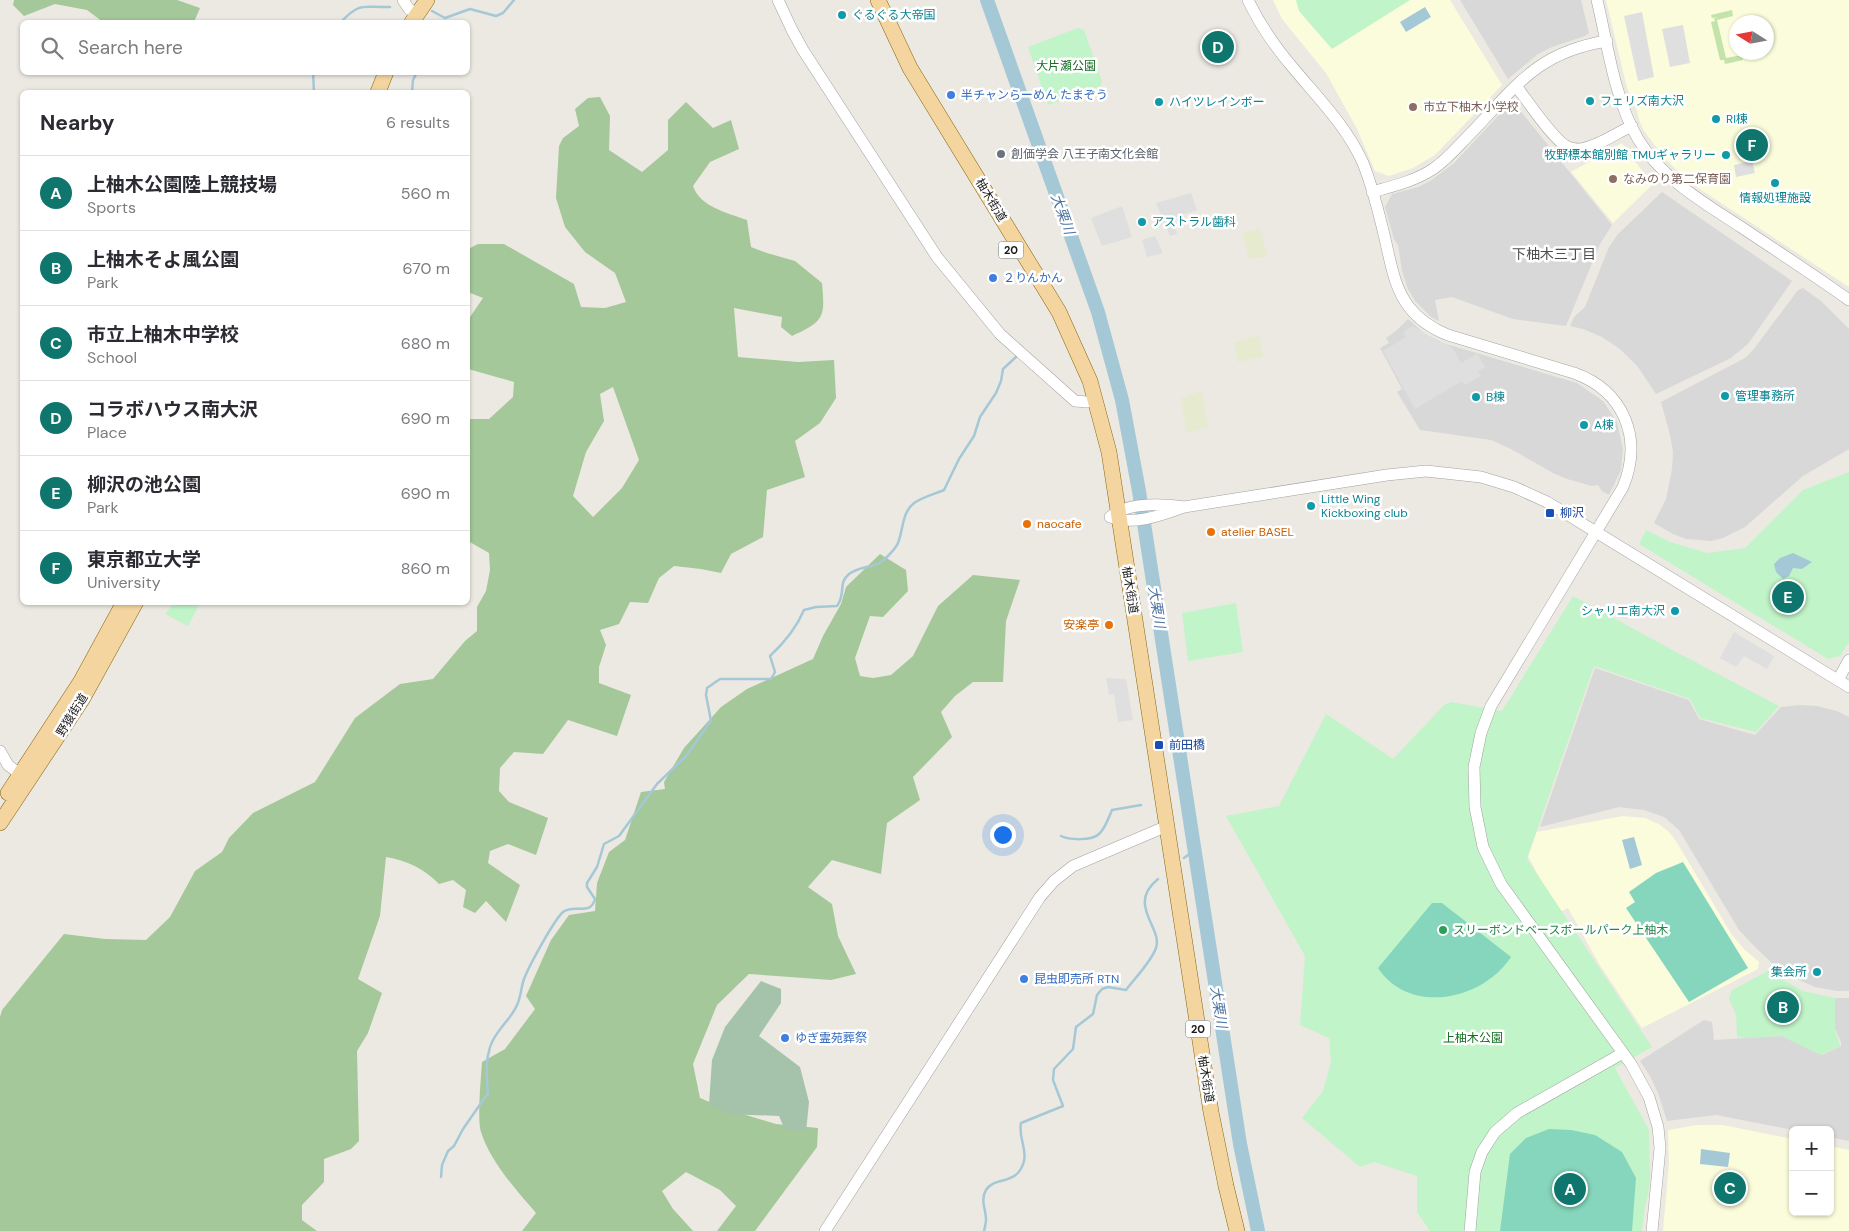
<!DOCTYPE html>
<meta charset="utf-8">
<style>
:root{--surface:#fff;--page:#f2f2f3;--text:#2b2b33;--muted:#7c7c81;--line:#e1e1e2;--accent:#0f766e}
body{margin:0;font-family:"DM Sans","Noto Sans JP",sans-serif;background:var(--page);color:var(--text)}
.controls{position:absolute;right:15px;bottom:15px;display:grid;overflow:hidden;border-radius:8px;box-shadow:0 1px 4px #0004}
.controls button{width:45px;height:45px;display:grid;place-items:center;padding:0;border:0;border-bottom:1px solid var(--line);background:var(--surface);color:var(--text);font:25px sans-serif}
.compass{position:absolute;left:1729px;top:15px;width:45px;height:45px;border-radius:50%;background:var(--surface);box-shadow:0 1px 4px #0004;rotate:281deg}
.you{position:absolute;left:1002px;top:834px;width:18px;height:18px;margin:-12px;border:4px solid #fff;border-radius:50%;background:#1a73e8;box-shadow:0 0 0 8px #1a73e833}
.badge{display:grid;place-items:center;width:32px;height:32px;border-radius:50%;background:var(--accent);color:#fff;font-size:16px;font-weight:700}
.pin{position:absolute;translate:-50% -50%;border:2px solid #fff;box-shadow:0 1px 5px #0006}
.list{margin:0;padding:0;list-style:none}
h2{display:flex;justify-content:space-between;align-items:center;height:65px;margin:0;padding:0 20px;font-size:21px}
h2 small{font-size:16px;font-weight:400;color:var(--muted)}
.list li{display:grid;grid-template-columns:32px 1fr auto;gap:15px;align-items:center;box-sizing:border-box;height:75px;padding:0 20px;border-top:1px solid var(--line)}
.list b{display:block;font-size:19px;white-space:nowrap}
.list p{margin:0;font-size:16px;white-space:nowrap;color:var(--muted)}
.list em{font-size:16px;font-style:normal;color:var(--muted)}
.icon{flex:none;width:28px;height:28px;fill:none;stroke:currentColor;stroke-width:2;stroke-linecap:round;stroke-linejoin:round}
.map{position:relative;flex:none;width:1849px;height:1231px;overflow:hidden}
.search{position:absolute;background:var(--surface);box-shadow:0 1px 4px #0004;left:20px;top:20px;width:450px;height:55px;display:flex;align-items:center;gap:12px;box-sizing:border-box;padding:0 18px;border-radius:8px;color:var(--muted);font-size:19px}
.panel{position:absolute;background:var(--surface);box-shadow:0 1px 4px #0004;left:20px;top:90px;width:450px;height:515px;border-radius:8px}
.map>svg:first-child{display:block}
</style>
<div class="map">
<svg width="1849" height="1231" viewBox="0 0 1849 1231">
<rect width="100%" height="100%" fill="#ece9e2"/>
<path fill="#d9d8d8" d="M 1460,0 L 1581,0 L 1589,33 L 1585,36 L 1552,47 L 1538,54 L 1508,79 Z
M 1510,103 L 1515,104 L 1612,225 L 1600,244 L 1566,326 L 1513,319 L 1452,297 L 1435,300 L 1439,321 L 1431,317 L 1415,301 L 1408,289 L 1402,271 L 1398,245 L 1394,239 L 1385,207 L 1392,194 L 1418,187 L 1430,181 L 1454,163 Z
M 1662,192 L 1792,281 L 1748,344 L 1731,358 L 1656,394 L 1638,367 L 1620,349 L 1602,337 L 1583,329 L 1570,326 L 1574,317 L 1585,307 L 1609,247 L 1618,234 Z
M 1803,288 L 1821,301 L 1849,329 L 1849,449 L 1803,476 L 1745,527 L 1723,538 L 1711,541 L 1686,539 L 1673,534 L 1654,523 L 1666,499 L 1672,469 L 1673,452 L 1670,435 L 1661,402 L 1745,358 L 1753,350 L 1798,290 Z
M 1408,319 L 1425,334 L 1443,343 L 1577,383 L 1603,401 L 1617,422 L 1623,449 L 1621,470 L 1609,495 L 1602,491 L 1598,485 L 1592,486 L 1567,479 L 1553,473 L 1511,449 L 1491,440 L 1420,430 L 1397,392 L 1402,389 L 1380,348 L 1389,343 L 1386,338 L 1396,331 Z
M 1595,668 L 1689,700 L 1699,719 L 1755,735 L 1781,707 L 1800,705 L 1817,706 L 1837,711 L 1849,717 L 1849,991 L 1837,991 L 1815,987 L 1799,980 L 1773,964 L 1755,947 L 1739,930 L 1679,830 L 1664,817 L 1644,810 L 1619,807 L 1540,827 Z
M 1835,998 L 1849,998 L 1849,1141 L 1830,1137 L 1830,1130 L 1793,1130 L 1716,1115 L 1667,1121 L 1658,1093 L 1650,1076 L 1640,1061 L 1704,1020 L 1712,1022 L 1714,1040 L 1782,1036 L 1822,1055 L 1841,1046 L 1841,1042 L 1835,1029 Z"/>
<path fill="#fafcdb" fill-rule="evenodd" d="M 1273,0 L 1450,0 L 1502,85 L 1435,155 L 1413,168 L 1389,176 L 1375,171 L 1357,129 L 1326,73 L 1282,19 Z
M 1606,0 L 1849,0 L 1849,287 L 1689,182 L 1666,160 L 1644,131 L 1639,120 L 1637,111 L 1627,88 ZM 1736,22 L 1766,22 L 1766,52 L 1736,52 Z
M 1622,143 L 1632,158 L 1653,184 L 1613,223 L 1571,172 Z
M 1623,816 L 1645,818 L 1659,824 L 1669,832 L 1676,841 L 1732,935 L 1744,949 L 1759,962 L 1758,969 L 1642,1028 L 1599,964 L 1568,908 L 1558,913 L 1528,856 L 1536,832 Z
M 1697,1125 L 1723,1125 L 1793,1139 L 1793,1212 L 1830,1212 L 1830,1146 L 1849,1150 L 1849,1231 L 1663,1231 L 1669,1163 L 1668,1130 Z"/>
<path fill="#e6eace" d="M 1260,229 L 1267,256 L 1249,259 L 1243,233 Z
M 1259,336 L 1263,356 L 1238,362 L 1234,342 Z
M 1201,391 L 1208,427 L 1187,433 L 1181,398 Z"/>
<path fill="#c3e3ab" d="M 1732,10 L 1733,16 L 1717,20 L 1726,58 L 1742,55 L 1743,60 L 1725,64 L 1724,60 L 1720,60 L 1711,22 L 1715,21 L 1714,18 L 1718,17 L 1712,18 L 1711,15 Z"/>
<path fill="#a4c899" fill-rule="evenodd" d="M 14,0 L 177,0 L 200,8 L 194,22 L 103,22 L 87,10 L 55,4 L 24,16 L 13,5 Z
M 600,97 L 610,116 L 609,150 L 642,172 L 668,150 L 668,120 L 686,102 L 713,128 L 731,120 L 739,149 L 710,162 L 693,186 C 700,207 728,213 747,220 L 751,247 L 767,253 L 795,261 L 822,283 C 825,317 825,321 792,336 L 781,327 L 782,317 L 734,308 L 738,357 L 798,362 L 834,360 L 836,398 L 820,423 L 795,441 L 805,477 L 767,490 L 763,537 L 731,554 L 721,573 L 701,569 L 674,566 L 659,578 L 648,603 L 630,602 L 619,624 L 600,630 L 606,645 L 599,667 L 599,683 L 631,695 L 617,736 L 568,720 L 543,754 L 514,752 L 500,768 L 499,791 L 509,802 L 548,818 L 536,855 L 508,844 L 490,851 L 488,863 L 520,885 L 506,922 L 486,901 L 475,913 L 463,907 L 466,890 L 453,880 L 439,884 C 425,869 406,860 386,857 L 380,916 L 358,979 L 382,993 L 368,1033 L 357,1051 L 359,1141 L 351,1149 L 324,1159 L 324,1182 L 302,1205 L 302,1220 L 317,1231 L 0,1231 L 0,1017 L 2,1010 L 64,934 L 105,939 L 146,940 L 170,917 L 195,871 L 222,852 L 229,838 L 253,813 L 315,782 L 355,718 L 400,684 L 433,679 L 465,641 L 477,631 L 477,607 L 486,591 L 490,570 L 489,553 L 468,541 L 468,419 L 489,419 L 513,397 L 514,382 L 468,369 L 468,320 L 483,298 L 468,292 L 468,249 L 478,244 L 504,244 L 574,284 L 581,307 L 605,308 L 626,302 L 615,273 L 585,252 L 565,227 L 556,198 L 559,146 L 563,138 L 579,126 L 575,109 L 588,98 ZM 613,387 L 639,460 L 622,488 L 593,517 L 573,496 L 586,452 L 604,421 L 600,394 Z
M 880,554 L 906,570 L 908,591 L 883,617 L 870,616 L 855,658 L 860,676 L 873,678 L 891,675 L 913,656 L 938,606 L 973,575 L 1020,580 L 1006,621 L 1003,682 L 973,682 L 955,696 L 941,712 L 952,737 L 913,777 L 920,800 L 887,823 L 881,874 L 832,860 L 808,887 L 832,904 L 838,936 L 856,974 L 831,980 L 749,974 L 717,1005 L 693,1064 L 700,1098 L 726,1109 L 776,1124 L 818,1128 L 817,1147 L 755,1231 L 717,1231 L 736,1206 L 720,1190 L 686,1172 L 662,1191 L 673,1209 L 693,1231 L 522,1231 L 536,1213 C 516,1190 490,1161 481,1132 C 477,1120 481,1077 482,1062 L 505,1049 L 535,1009 L 526,996 L 551,940 L 569,915 L 595,911 L 597,883 L 609,852 L 625,840 L 641,792 L 665,789 L 664,782 L 684,748 L 721,707 L 747,689 L 813,659 L 823,636 L 841,604 L 846,587 Z"/>
<path fill="#a5c3ab" d="M 761,981 L 781,989 L 781,1003 L 759,1036 L 800,1067 L 809,1102 L 806,1132 L 785,1130 L 779,1116 L 726,1114 L 709,1104 L 712,1060 L 725,1027 Z"/>
<path fill="#c1f4c8" d="M 1296,0 L 1410,0 L 1332,49 L 1299,11 Z
M 1078,28 L 1084,30 L 1102,81 L 1100,87 L 1048,105 L 1028,47 Z
M 1849,472 L 1849,642 L 1840,656 L 1828,659 L 1639,544 L 1646,530 L 1670,542 L 1707,553 L 1745,548 L 1803,490 Z
M 1573,596 L 1678,653 L 1779,706 L 1756,732 L 1700,718 L 1690,699 L 1594,666 L 1527,859 L 1652,1047 L 1615,1068 L 1649,1130 L 1650,1179 L 1648,1195 L 1645,1207 L 1642,1231 L 1430,1231 L 1417,1212 L 1417,1176 L 1374,1162 L 1360,1167 L 1302,1118 L 1323,1091 L 1331,1062 L 1329,1038 L 1300,1025 L 1305,956 L 1226,816 L 1279,806 L 1326,714 L 1393,759 L 1444,705 L 1451,702 L 1502,711 Z
M 174,603 L 200,603 L 188,626 L 165,614 Z
M 1236,603 L 1243,652 L 1188,661 L 1182,613 Z
M 1768,971 L 1803,991 L 1835,998 L 1835,1030 L 1840,1046 L 1821,1055 L 1782,1036 L 1746,1038 L 1737,1037 L 1736,1015 L 1729,999 L 1732,990 Z"/>
<path fill="#85d6bc" d="M 1683,862 L 1748,968 L 1689,1002 L 1626,908 L 1635,902 L 1629,892 L 1656,873 Z
M 1432,903 L 1442,903 L 1511,957 C 1483,1000 1410,1016 1378,968 Z
M 1549,1129 L 1571,1130 L 1595,1135 L 1622,1152 L 1636,1178 L 1632,1231 L 1500,1231 L 1510,1154 L 1526,1138 Z"/>
<path fill="#dfdfdf" d="M 1642,12 L 1654,77 L 1638,81 L 1624,16 Z
M 1683,25 L 1690,63 L 1670,67 L 1662,29 Z
M 1752,161 L 1755,173 L 1736,177 L 1734,165 Z
M 1191,193 L 1197,210 L 1173,218 L 1177,234 L 1170,236 L 1156,203 Z
M 1122,206 L 1132,237 L 1102,246 L 1091,218 Z
M 1155,236 L 1163,253 L 1147,257 L 1142,240 Z
M 1413,326 L 1435,340 L 1452,347 L 1461,363 L 1477,354 L 1485,367 L 1478,371 L 1481,376 L 1465,385 L 1462,381 L 1415,409 L 1383,351 L 1406,337 L 1403,332 Z
M 1734,632 L 1774,656 L 1767,669 L 1744,656 L 1736,667 L 1720,658 Z
M 1106,678 L 1126,679 L 1133,720 L 1118,722 L 1114,694 L 1109,695 Z"/>
<path fill="#a5c8d7" d="M 1425,7 L 1431,17 L 1406,32 L 1400,22 Z
M 1793,553 L 1812,562 L 1802,569 L 1793,568 L 1789,576 L 1783,579 L 1776,572 L 1774,564 L 1780,558 Z
M 1634,837 L 1642,865 L 1630,869 L 1622,840 Z
M 1701,1149 L 1730,1153 L 1728,1167 L 1700,1164 Z"/>
<g fill="none" stroke-linecap="round" stroke-linejoin="round">
<path stroke="#a5c8d7" stroke-width="2.5" d="M 432,11 L 445,18 L 470,9 L 496,16 L 503,13 L 514,0
M 341,22 C 361,1 364,8 390,7
M 313,72 L 314,92
M 412,92 L 413,80 L 417,72
M 1183,798 L 1186,798
M 1061,836 C 1069,840 1092,841 1099,834 C 1105,829 1109,817 1112,810 L 1141,805
M 1184,858 L 1193,851
M 441,1177 L 442,1165 L 448,1151 L 454,1146 L 463,1129 L 488,1093 C 487,1077 485,1063 490,1047 C 496,1029 511,1020 517,1005 C 521,997 521,987 524,979 C 529,966 554,920 563,912 C 574,903 590,917 595,899 L 587,887 L 587,883 L 597,867 L 604,844 L 619,836 L 657,784 L 686,756 L 711,721 L 706,695 L 707,688 L 720,679 L 771,679 L 775,672 L 770,656 C 785,642 796,629 804,610 L 816,607 L 837,606 C 846,594 838,584 848,575 C 859,565 876,569 886,558 C 890,554 896,548 898,543 C 903,531 902,513 913,504 C 921,497 935,494 944,490 L 959,459 L 974,436 L 980,417 L 996,393 L 1001,381 L 1003,369 L 1016,357
M 984,1231 C 985,1227 986,1223 986,1220 C 986,1209 980,1200 986,1190 C 994,1176 1018,1186 1024,1161 C 1027,1148 1018,1137 1021,1123 L 1063,1106 L 1053,1080 L 1054,1069 L 1073,1049 L 1076,1027 L 1093,1014 L 1097,995 L 1102,989 L 1108,987 L 1126,990 C 1135,978 1151,962 1156,948 C 1163,927 1126,905 1158,879"/>
<path stroke="#a5c8d7" stroke-width="14" d="M 987,0 L 1098,312 L 1122,400 L 1139,491 L 1240,1144 L 1258,1231"/>
<defs>
<path id="minor" d="M 403,0 L 409,9 L 417,14
M 778,0 L 792,30 L 803,50 L 937,257 L 1000,334 L 1075,401 L 1087,402
M 1248,0 C 1260,25 1275,47 1294,69 C 1319,99 1347,127 1363,163 C 1373,188 1380,217 1386,243 C 1391,265 1395,289 1409,307 C 1419,320 1433,329 1448,335 L 1574,373 C 1624,391 1643,438 1623,487 L 1491,706 L 1481,733 L 1474,767 L 1475,807 L 1483,847 L 1501,884 L 1631,1064 L 1649,1097 L 1658,1127 L 1660,1148 L 1652,1231
M 1597,0 C 1608,46 1614,98 1638,139 C 1662,179 1703,202 1741,227 C 1777,251 1814,275 1849,300
M 1516,86 C 1527,100 1552,138 1566,146 C 1571,149 1576,149 1581,149 C 1599,146 1616,133 1632,126
M 1372,192 C 1393,186 1415,181 1433,169 C 1448,159 1459,145 1472,132 C 1517,85 1538,52 1607,41
M 1184,507 C 1162,504 1128,502 1110,517 C 1133,526 1162,515 1184,507 L 1387,475 L 1426,471 L 1481,477 L 1514,487 L 1547,502 L 1849,687
M 1838,680 L 1849,660
M 0,751 L 8,765 L 26,779
M 825,1231 L 1040,897 L 1054,881 L 1073,866 L 1167,826
M 1470,1231 L 1475,1172 L 1482,1152 L 1495,1132 L 1517,1113 L 1623,1053"/>
<path id="major" d="M 878,0 L 910,68 L 1059,312 L 1090,381 L 1109,452 L 1211,1112 L 1226,1186 L 1237,1231
M 412,22 L 427,0
M 378,92 L 386,72
M 8,793 L 81,681 L 124,602
M 0,823 L 83,698 L 136,602"/>
</defs>
<use href="#minor" stroke="#a2a2a2" stroke-width="12"/>
<use href="#major" stroke="#87660c" stroke-width="16"/>
<use href="#minor" stroke="#fff" stroke-width="11"/>
<use href="#major" stroke="#f4d59f" stroke-width="15"/>
</g>
<g fill="#0f9aa8" stroke="#fff" stroke-width="2">
<circle cx="842" cy="15" r="5"/>
<circle cx="1590" cy="101" r="5"/>
<circle cx="1159" cy="102" r="5"/>
<circle cx="1716" cy="119" r="5"/>
<circle cx="1726" cy="155" r="5"/>
<circle cx="1775" cy="183" r="5"/>
<circle cx="1142" cy="222" r="5"/>
<circle cx="1725" cy="396" r="5"/>
<circle cx="1476" cy="397" r="5"/>
<circle cx="1584" cy="425" r="5"/>
<circle cx="1311" cy="506" r="5"/>
<circle cx="1675" cy="611" r="5"/>
<circle cx="1817" cy="972" r="5"/>
</g>
<g fill="#3f7fe0" stroke="#fff" stroke-width="2">
<circle cx="951" cy="95" r="5"/>
<circle cx="993" cy="278" r="5"/>
<circle cx="1024" cy="979" r="5"/>
<circle cx="785" cy="1038" r="5"/>
</g>
<g fill="#8d6e63" stroke="#fff" stroke-width="2">
<circle cx="1413" cy="107" r="5"/>
<circle cx="1613" cy="179" r="5"/>
</g>
<circle fill="#6b7280" stroke="#fff" stroke-width="2" cx="1001" cy="154" r="5"/>
<g fill="#1a4fb4" stroke="#fff" stroke-width="2">
<rect x="1545" y="508" width="10" height="10" rx="2.5"/>
<rect x="1154" y="740" width="10" height="10" rx="2.5"/>
</g>
<g fill="#e8710a" stroke="#fff" stroke-width="2">
<circle cx="1027" cy="524" r="5"/>
<circle cx="1211" cy="532" r="5"/>
<circle cx="1109" cy="625" r="5"/>
</g>
<circle fill="#2e9e5b" stroke="#fff" stroke-width="2" cx="1443" cy="930" r="5"/>
<g text-anchor="middle" stroke-width="5" stroke-linejoin="round" paint-order="stroke">
<g fill="#fff" stroke="#5f5f5f" stroke-width="1">
<rect x="998.5" y="241.5" width="25" height="17" rx="4"/>
<rect x="1185.5" y="1020.5" width="25" height="17" rx="4"/>
</g>
<g font-size="11" font-weight="bold" fill="#1b1b1b">
<text x="1011" y="254">20</text>
<text x="1198" y="1033">20</text>
</g>
<g font-size="12" fill="#0d838f" stroke="#fff" text-anchor="start">
<text x="852" y="19">ぐるぐる大帝国</text>
<text x="1600" y="105">フェリズ南大沢</text>
<text x="1169" y="106">ハイツレインボー</text>
<text x="1726" y="123">RI棟</text>
<text x="1716" y="159" text-anchor="end">牧野標本館別館 TMUギャラリー</text>
<text x="1775" y="202" text-anchor="middle">情報処理施設</text>
<text x="1152" y="226">アストラル歯科</text>
<text x="1735" y="400">管理事務所</text>
<text x="1486" y="401">B棟</text>
<text x="1594" y="429">A棟</text>
<text x="1321" y="503">Little Wing<tspan x="1321" dy="14">Kickboxing club</tspan></text>
<text x="1665" y="615" text-anchor="end">シャリエ南大沢</text>
<text x="1807" y="976" text-anchor="end">集会所</text>
</g>
<g font-size="12" fill="#146f21" stroke="#fff">
<text x="1066" y="70">大片瀬公園</text>
<text x="1473" y="1042">上柚木公園</text>
</g>
<g font-size="12" fill="#366cbe" stroke="#fff" text-anchor="start">
<text x="961" y="99">半チャンらーめん たまぞう</text>
<text x="1003" y="282">２りんかん</text>
<text x="1034" y="983">昆虫即売所 RTN</text>
<text x="795" y="1042">ゆぎ霊苑葬祭</text>
</g>
<g font-size="12" fill="#785e54" stroke="#fff" text-anchor="start">
<text x="1423" y="111">市立下柚木小学校</text>
<text x="1623" y="183">なみのり第二保育園</text>
</g>
<g font-size="12" fill="#5b616d" stroke="#fff" text-anchor="start">
<text x="1011" y="158">創価学会 八王子南文化会館</text>
</g>
<g font-size="12" fill="#1b1b1b" stroke="#fff">
<text transform="translate(991 200) rotate(59)" y="4">柚木街道</text>
<text transform="translate(1130 590) rotate(81)" y="4">柚木街道</text>
<text transform="translate(72 715) rotate(-58)" y="4">野猿街道</text>
<text transform="translate(1206 1079) rotate(81)" y="4">柚木街道</text>
</g>
<g font-size="12" fill="#164399" stroke="#fff" text-anchor="start">
<text x="1560" y="517">柳沢</text>
<text x="1169" y="749">前田橋</text>
</g>
<g font-size="12" fill="#c56008" stroke="#fff" text-anchor="start">
<text x="1037" y="528">naocafe</text>
<text x="1221" y="536">atelier BASEL</text>
<text x="1099" y="629" text-anchor="end">安楽亭</text>
</g>
<g font-size="12" fill="#27864d" stroke="#fff" text-anchor="start">
<text x="1453" y="934">スリーボンドベースボールパーク上柚木</text>
</g>
<g font-size="14" font-style="italic" fill="#5074a2" stroke="#fff">
<text transform="translate(1063 214) rotate(70)" y="5">大栗川</text>
<text transform="translate(1157 607) rotate(81)" y="5">大栗川</text>
<text transform="translate(1219 1007) rotate(81)" y="5">大栗川</text>
</g>
<g font-size="14" fill="#4e4e4e" stroke="#fff">
<text x="1554" y="259">下柚木三丁目</text>
</g>
</g>
</svg>
<div class="controls">
<button>+</button>
<button>−</button>
</div>
<svg class="compass" viewBox="-18 -18 36 36"><path d="M0-13l5 13h-10z" fill="#e53935"/><path d="M0 13l5-13h-10z" fill="#7c7c81"/></svg>
<div class="you"></div>
<div class="pin badge" style="left:1570px;top:1189px">A</div>
<div class="pin badge" style="left:1783px;top:1007px">B</div>
<div class="pin badge" style="left:1730px;top:1188px">C</div>
<div class="pin badge" style="left:1218px;top:47px">D</div>
<div class="pin badge" style="left:1788px;top:597px">E</div>
<div class="pin badge" style="left:1752px;top:145px">F</div>
<div class="search"><svg class="icon" aria-label="search" viewBox="0 0 24 24"><circle cx="10" cy="10" r="6"/><path d="M15 15l6 6"/></svg>Search here</div>
<section class="panel">
<h2>Nearby<small>6 results</small></h2>
<ul class="list">
<li><span class="badge">A</span><div><b>上柚木公園陸上競技場</b><p>Sports</p></div><em>560 m</em></li>
<li><span class="badge">B</span><div><b>上柚木そよ風公園</b><p>Park</p></div><em>670 m</em></li>
<li><span class="badge">C</span><div><b>市立上柚木中学校</b><p>School</p></div><em>680 m</em></li>
<li><span class="badge">D</span><div><b>コラボハウス南大沢</b><p>Place</p></div><em>690 m</em></li>
<li><span class="badge">E</span><div><b>柳沢の池公園</b><p>Park</p></div><em>690 m</em></li>
<li><span class="badge">F</span><div><b>東京都立大学</b><p>University</p></div><em>860 m</em></li>
</ul>
</section>
</div>
